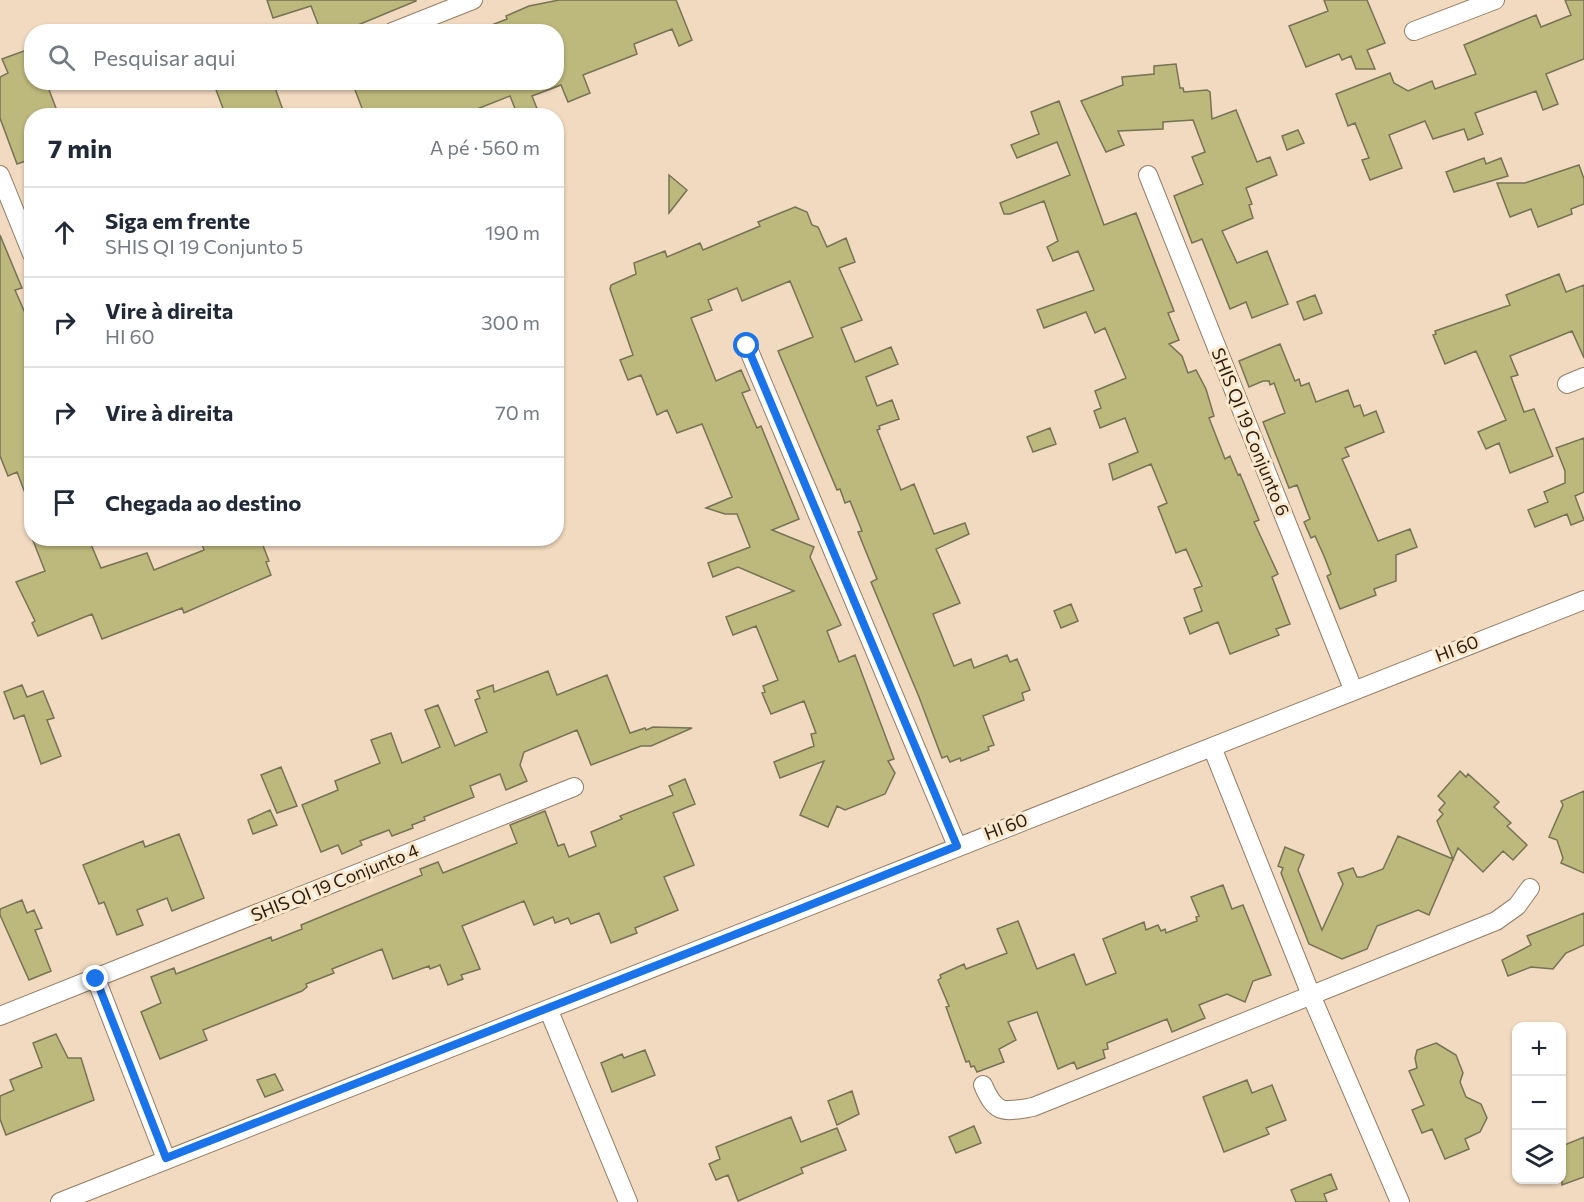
<!DOCTYPE html>
<html lang="pt">
<meta charset="utf-8">
<style>
:root{--surface:#fff;--page:#f2f2f3;--text:#1f2937;--muted:#747a83;--line:#e0e1e3}
body{margin:0;font-family:Commissioner,sans-serif;background:var(--page);color:var(--text)}
.controls{position:absolute;right:18px;bottom:18px;display:grid;overflow:hidden;border-radius:12px;box-shadow:0 2px 4px #0004}
.controls button{width:54px;height:54px;display:grid;place-items:center;padding:0;border:0;border-bottom:2px solid var(--line);background:var(--surface);color:var(--text);font:30px sans-serif}
.stop{position:absolute;width:18px;height:18px;margin:-14px;border:4px solid #1a73e8;border-radius:50%;background:#fff}
.stop.end{background:#1a73e8;border-color:#fff;box-shadow:0 2px 6px #0008}
.list{margin:0;padding:0;list-style:none}
h2{display:flex;justify-content:space-between;align-items:center;height:78px;margin:0;padding:0 24px;font-size:26px}
h2 small{font-size:20px;font-weight:400;color:var(--muted)}
.list li{display:grid;grid-template-columns:39px 1fr auto;gap:18px;align-items:center;box-sizing:border-box;height:90px;padding:0 24px;border-top:2px solid var(--line)}
.list b{display:block;font-size:22px;white-space:nowrap}
.list p{margin:0;font-size:20px;white-space:nowrap;color:var(--muted)}
.list em{font-size:20px;font-style:normal;color:var(--muted)}
.icon{flex:none;width:33px;height:33px;fill:none;stroke:currentColor;stroke-width:2;stroke-linecap:round;stroke-linejoin:round}
.map{position:relative;flex:none;width:1584px;height:1202px;overflow:hidden}
.search{position:absolute;background:var(--surface);box-shadow:0 2px 4px #0004;left:24px;top:24px;width:540px;height:66px;display:flex;align-items:center;gap:15px;box-sizing:border-box;padding:0 21px;border-radius:24px;color:var(--muted);font-size:22px}
.panel{position:absolute;background:var(--surface);box-shadow:0 2px 4px #0004;left:24px;top:108px;width:540px;height:438px;border-radius:24px}
.map>svg:first-child{display:block}
</style>
<div class="map">
<svg width="1584" height="1202" viewBox="0 0 1584 1202">
<rect width="100%" height="100%" fill="#f1dabf"/>
<path fill="#bdb87b" stroke="#767356" stroke-width="1.5" d="M 267,0 L 416,0 L 416,1 L 341,32 L 321,32 L 311,6 L 273,18 Z
M 559,0 L 676,0 L 692,40 L 679,46 L 672,29 L 634,44 L 637,54 L 583,75 L 590,93 L 568,102 L 561,85 L 532,96 L 540,116 L 518,116 L 510,96 L 477,109 L 480,116 L 365,116 L 352,82 L 556,82 L 556,32 L 479,30 L 507,19 L 506,16 L 529,6 Z
M 1324,0 L 1367,0 L 1385,43 L 1367,50 L 1375,69 L 1356,69 L 1351,56 L 1342,60 L 1339,54 L 1306,67 L 1289,26 L 1328,11 Z
M 1565,0 L 1584,0 L 1584,59 L 1546,74 L 1558,104 L 1543,110 L 1536,91 L 1475,113 L 1483,134 L 1468,140 L 1464,129 L 1433,139 L 1425,121 L 1389,135 L 1402,168 L 1370,180 L 1362,160 L 1369,158 L 1355,123 L 1348,126 L 1336,94 L 1390,73 L 1394,83 L 1408,91 L 1432,81 L 1435,89 L 1476,74 L 1464,45 L 1536,15 L 1541,27 L 1571,15 Z
M 32,48 L 32,82 L 46,82 L 59,116 L 32,116 L 32,159 L 17,164 L 0,118 L 0,77 L 8,73 L 2,59 Z
M 1176,64 L 1180,88 L 1183,88 L 1184,92 L 1207,90 L 1210,92 L 1212,119 L 1236,110 L 1257,162 L 1270,157 L 1277,175 L 1246,188 L 1252,204 L 1249,205 L 1253,218 L 1222,231 L 1237,263 L 1267,251 L 1288,304 L 1252,318 L 1246,302 L 1230,309 L 1202,239 L 1192,243 L 1174,196 L 1203,184 L 1192,157 L 1205,152 L 1193,120 L 1163,122 L 1163,129 L 1118,131 L 1124,145 L 1106,152 L 1081,101 L 1123,85 L 1122,77 L 1154,74 L 1154,66 Z
M 213,82 L 273,82 L 285,116 L 226,116 Z
M 1059,101 L 1104,225 L 1136,213 L 1174,311 L 1168,313 L 1179,340 L 1169,344 L 1182,356 L 1188,373 L 1196,370 L 1206,389 L 1214,416 L 1209,418 L 1225,459 L 1230,456 L 1238,475 L 1240,474 L 1259,520 L 1254,522 L 1278,574 L 1272,577 L 1290,624 L 1276,629 L 1279,635 L 1230,654 L 1218,622 L 1190,634 L 1184,618 L 1202,611 L 1194,589 L 1202,586 L 1186,549 L 1176,553 L 1158,507 L 1167,503 L 1151,464 L 1113,480 L 1109,464 L 1138,452 L 1125,418 L 1100,428 L 1094,411 L 1101,408 L 1095,391 L 1126,378 L 1105,328 L 1095,333 L 1086,312 L 1044,328 L 1037,310 L 1094,290 L 1078,251 L 1053,261 L 1047,247 L 1058,241 L 1044,201 L 1010,214 L 1004,214 L 1000,203 L 1070,175 L 1057,142 L 1017,158 L 1011,145 L 1039,134 L 1031,112 Z
M 1298,130 L 1304,143 L 1287,150 L 1282,136 Z
M 1484,158 L 1486,164 L 1501,158 L 1508,176 L 1454,192 L 1446,172 Z
M 1579,165 L 1584,179 L 1584,204 L 1571,209 L 1572,214 L 1538,227 L 1531,209 L 1510,217 L 1497,183 L 1525,183 Z
M 669,175 L 687,190 L 669,213 Z
M 795,207 L 807,212 L 812,225 L 818,227 L 827,247 L 846,238 L 855,262 L 839,268 L 862,320 L 841,328 L 855,362 L 891,347 L 898,364 L 866,377 L 877,406 L 892,400 L 899,419 L 879,426 L 880,429 L 877,430 L 901,490 L 914,484 L 934,534 L 965,523 L 969,534 L 936,549 L 960,603 L 933,614 L 954,666 L 971,659 L 974,668 L 1007,655 L 1010,662 L 1017,659 L 1030,690 L 1022,693 L 1024,700 L 983,716 L 994,745 L 988,747 L 989,750 L 961,761 L 960,758 L 950,762 L 947,756 L 942,758 L 919,697 L 871,582 L 877,579 L 858,532 L 862,531 L 850,501 L 845,503 L 840,489 L 837,490 L 778,351 L 813,337 L 790,281 L 742,301 L 737,288 L 708,300 L 712,310 L 691,318 L 716,381 L 741,370 L 750,390 L 742,393 L 757,428 L 761,426 L 799,519 L 772,530 L 814,547 L 810,557 L 841,625 L 827,631 L 839,662 L 855,655 L 894,759 L 888,761 L 895,773 L 885,794 L 845,810 L 837,806 L 828,827 L 800,815 L 824,761 L 780,778 L 774,762 L 814,746 L 811,734 L 816,733 L 804,701 L 771,714 L 762,693 L 765,692 L 763,686 L 778,680 L 756,626 L 733,635 L 726,617 L 794,591 L 738,567 L 713,577 L 708,563 L 750,547 L 737,514 L 725,514 L 706,508 L 732,497 L 702,424 L 677,433 L 667,410 L 657,415 L 641,375 L 628,380 L 620,360 L 633,355 L 610,289 L 611,285 L 636,274 L 634,263 L 665,251 L 667,257 L 700,243 L 703,250 L 760,226 L 758,222 Z
M 0,235 L 22,288 L 15,290 L 32,329 L 30,506 L 17,472 L 8,476 L 0,456 Z
M 1559,274 L 1566,292 L 1584,285 L 1584,358 L 1572,331 L 1510,356 L 1518,375 L 1511,377 L 1524,412 L 1534,409 L 1553,456 L 1510,473 L 1499,443 L 1486,449 L 1478,432 L 1506,420 L 1476,351 L 1445,364 L 1433,335 L 1436,334 L 1435,331 L 1510,305 L 1506,295 Z
M 1315,295 L 1322,313 L 1304,320 L 1297,302 Z
M 1280,344 L 1295,381 L 1299,379 L 1301,386 L 1309,383 L 1316,402 L 1348,390 L 1354,407 L 1360,405 L 1364,416 L 1376,411 L 1384,432 L 1345,448 L 1349,456 L 1342,459 L 1378,541 L 1410,529 L 1417,547 L 1396,555 L 1396,581 L 1374,589 L 1376,595 L 1340,609 L 1327,576 L 1331,574 L 1324,556 L 1315,536 L 1311,538 L 1304,522 L 1310,519 L 1297,485 L 1289,488 L 1263,422 L 1285,413 L 1274,383 L 1270,385 L 1269,381 L 1263,381 L 1249,387 L 1239,361 Z
M 1050,428 L 1056,444 L 1033,452 L 1027,437 Z
M 1584,438 L 1584,492 L 1575,496 L 1584,520 L 1571,525 L 1567,514 L 1535,527 L 1528,510 L 1548,502 L 1544,492 L 1565,483 L 1565,471 L 1556,448 Z
M 32,538 L 84,538 L 86,544 L 90,542 L 101,568 L 147,553 L 154,570 L 204,550 L 200,538 L 260,538 L 269,561 L 266,562 L 271,575 L 184,613 L 182,608 L 102,639 L 92,614 L 38,636 L 32,623 L 35,621 L 16,582 L 45,571 Z
M 1071,604 L 1078,621 L 1061,628 L 1054,611 Z
M 548,671 L 557,695 L 607,675 L 630,733 L 645,728 L 646,730 L 653,727 L 692,728 L 651,746 L 641,746 L 591,765 L 577,730 L 524,752 L 520,765 L 527,781 L 506,790 L 500,774 L 470,786 L 474,797 L 424,817 L 425,820 L 412,825 L 413,828 L 392,836 L 389,830 L 360,841 L 362,845 L 342,854 L 338,845 L 321,852 L 302,805 L 338,790 L 335,781 L 380,763 L 371,740 L 391,733 L 402,763 L 440,747 L 425,710 L 438,705 L 455,746 L 487,732 L 475,700 L 480,698 L 477,691 L 493,685 L 494,692 Z
M 22,685 L 27,697 L 43,691 L 54,718 L 47,720 L 61,756 L 41,764 L 24,715 L 14,719 L 4,692 Z
M 281,767 L 297,806 L 277,813 L 261,775 Z
M 1460,771 L 1466,777 L 1468,774 L 1499,802 L 1494,807 L 1511,823 L 1507,826 L 1527,845 L 1513,860 L 1503,851 L 1483,872 L 1458,848 L 1429,915 L 1418,910 L 1377,926 L 1367,949 L 1342,959 L 1309,944 L 1281,873 L 1283,868 L 1278,866 L 1285,847 L 1304,855 L 1298,870 L 1322,930 L 1343,884 L 1338,873 L 1353,868 L 1357,877 L 1362,877 L 1383,869 L 1398,836 L 1453,859 L 1437,821 L 1443,814 L 1439,810 L 1445,803 L 1438,796 Z
M 685,779 L 695,804 L 673,813 L 694,865 L 664,877 L 678,910 L 635,928 L 637,933 L 611,943 L 599,913 L 571,924 L 568,918 L 555,923 L 553,917 L 534,925 L 524,901 L 462,926 L 480,969 L 461,975 L 463,979 L 448,985 L 440,965 L 430,969 L 429,966 L 393,979 L 382,949 L 332,969 L 334,973 L 306,984 L 307,987 L 302,991 L 203,1030 L 207,1040 L 160,1059 L 141,1012 L 161,1003 L 151,977 L 174,968 L 176,974 L 271,937 L 272,941 L 302,929 L 301,925 L 422,875 L 420,869 L 438,862 L 443,873 L 517,843 L 510,825 L 545,811 L 558,846 L 564,844 L 569,857 L 596,846 L 591,832 L 622,819 L 620,816 L 673,795 L 669,786 Z
M 1584,791 L 1584,873 L 1561,863 L 1563,858 L 1557,840 L 1549,837 L 1563,805 L 1561,801 Z
M 270,810 L 277,825 L 253,834 L 248,820 Z
M 179,834 L 204,898 L 172,911 L 167,898 L 137,910 L 143,925 L 117,935 L 104,902 L 99,904 L 83,865 L 143,841 L 145,847 Z
M 1223,885 L 1232,909 L 1243,905 L 1271,975 L 1253,981 L 1245,1002 L 1227,994 L 1199,1005 L 1205,1018 L 1172,1032 L 1167,1019 L 1107,1043 L 1108,1049 L 1103,1050 L 1105,1058 L 1077,1069 L 1074,1062 L 1058,1069 L 1037,1012 L 1008,1022 L 1016,1040 L 999,1049 L 1004,1062 L 977,1072 L 974,1066 L 971,1067 L 969,1061 L 966,1062 L 946,1007 L 949,1006 L 938,980 L 941,978 L 940,975 L 964,964 L 966,969 L 1007,953 L 997,929 L 1018,921 L 1037,969 L 1074,954 L 1086,985 L 1116,973 L 1103,939 L 1144,922 L 1146,930 L 1158,925 L 1161,931 L 1165,929 L 1166,933 L 1197,921 L 1196,917 L 1199,916 L 1191,897 Z
M 22,900 L 27,913 L 34,910 L 42,928 L 35,930 L 51,971 L 29,980 L 0,915 L 0,909 Z
M 1584,913 L 1584,945 L 1566,953 L 1553,969 L 1531,967 L 1508,976 L 1502,960 L 1531,945 L 1527,936 Z
M 56,1034 L 68,1058 L 81,1058 L 94,1100 L 6,1135 L 0,1119 L 0,1096 L 14,1090 L 10,1080 L 42,1067 L 33,1043 Z
M 1436,1043 L 1456,1055 L 1463,1073 L 1460,1082 L 1466,1097 L 1481,1104 L 1487,1118 L 1480,1132 L 1465,1139 L 1469,1149 L 1445,1159 L 1432,1129 L 1422,1133 L 1412,1110 L 1424,1105 L 1409,1071 L 1417,1068 L 1415,1058 L 1417,1050 Z
M 645,1050 L 655,1075 L 612,1092 L 601,1063 L 622,1054 L 624,1058 Z
M 275,1074 L 283,1090 L 265,1097 L 257,1080 Z
M 1247,1080 L 1252,1093 L 1272,1085 L 1286,1120 L 1266,1128 L 1269,1134 L 1224,1152 L 1203,1097 Z
M 852,1091 L 859,1114 L 837,1125 L 828,1101 Z
M 791,1117 L 801,1142 L 837,1128 L 846,1150 L 801,1168 L 803,1173 L 738,1201 L 728,1175 L 716,1180 L 709,1164 L 720,1159 L 716,1147 Z
M 974,1126 L 981,1143 L 956,1153 L 949,1137 Z
M 1584,1137 L 1584,1177 L 1562,1185 L 1562,1146 Z
M 1331,1174 L 1337,1189 L 1324,1194 L 1327,1202 L 1296,1202 L 1291,1190 Z"/>
<g fill="none" stroke-linecap="round" stroke-linejoin="round">
<defs>
<path id="street" d="M 1414,31 L 1495,0
M 392,32 L 473,0
M 0,175 L 32,254
M 1148,175 L 1353,689
M 747,346 L 957,846
M 1567,384 L 1584,377
M 1212,747 L 1311,995 L 1400,1202
M 96,979 L 166,1159
M 549,1011 L 628,1202
M 0,1016 L 574,787
M 983,1085 C 996,1115 1003,1112 1033,1107 L 1496,921 L 1517,906 L 1530,888
M 60,1202 L 1584,600"/>
</defs>
<use href="#street" stroke="#927d65" stroke-width="20"/>
<use href="#street" stroke="#fff" stroke-width="18"/>
</g>
<g fill="none" stroke-linecap="round" stroke-linejoin="round">
<path stroke="#1a73e8" stroke-width="8" d="M 96,979 L 166,1158 C 430,1056 694,952 957,846 L 747,346"/>
</g>
<g text-anchor="middle" stroke-width="6" stroke-linejoin="round" paint-order="stroke">
<g font-size="18" fill="#271f15" stroke="#fee8cc">
<text transform="translate(1250 432) rotate(68)" y="6">SHIS QI 19 Conjunto 6</text>
<text transform="translate(1457 649) rotate(-21)" y="6">HI 60</text>
<text transform="translate(1006 827) rotate(-21)" y="6">HI 60</text>
<text transform="translate(335 883) rotate(-22)" y="6">SHIS QI 19 Conjunto 4</text>
</g>
</g>
</svg>
<div class="controls">
<button>+</button>
<button>−</button>
<button><svg class="icon" aria-label="layers" viewBox="0 0 24 24"><path d="M12 4l9 5-9 5-9-5zM3 14l9 5 9-5"/></svg></button>
</div>
<div class="stop" style="left:747px;top:346px"></div>
<div class="stop end" style="left:96px;top:979px"></div>
<div class="search"><svg class="icon" aria-label="search" viewBox="0 0 24 24"><circle cx="10" cy="10" r="6"/><path d="M15 15l6 6"/></svg>Pesquisar aqui</div>
<section class="panel">
<h2>7 min<small>A pé · 560 m</small></h2>
<ul class="list">
<li><svg class="icon" aria-label="ahead" viewBox="0 0 24 24"><path d="M12 20V5M6 11l6-6 6 6"/></svg><div><b>Siga em frente</b><p>SHIS QI 19 Conjunto 5</p></div><em>190 m</em></li>
<li><svg class="icon" aria-label="right" viewBox="0 0 24 24"><path d="M7 20v-9h11M14 6l5 5-5 5"/></svg><div><b>Vire à direita</b><p>HI 60</p></div><em>300 m</em></li>
<li><svg class="icon" aria-label="right" viewBox="0 0 24 24"><path d="M7 20v-9h11M14 6l5 5-5 5"/></svg><div><b>Vire à direita</b></div><em>70 m</em></li>
<li><svg class="icon" aria-label="arrive" viewBox="0 0 24 24"><path d="M6 21V4h12l-3 4 3 4H6"/></svg><div><b>Chegada ao destino</b></div></li>
</ul>
</section>
</div>
